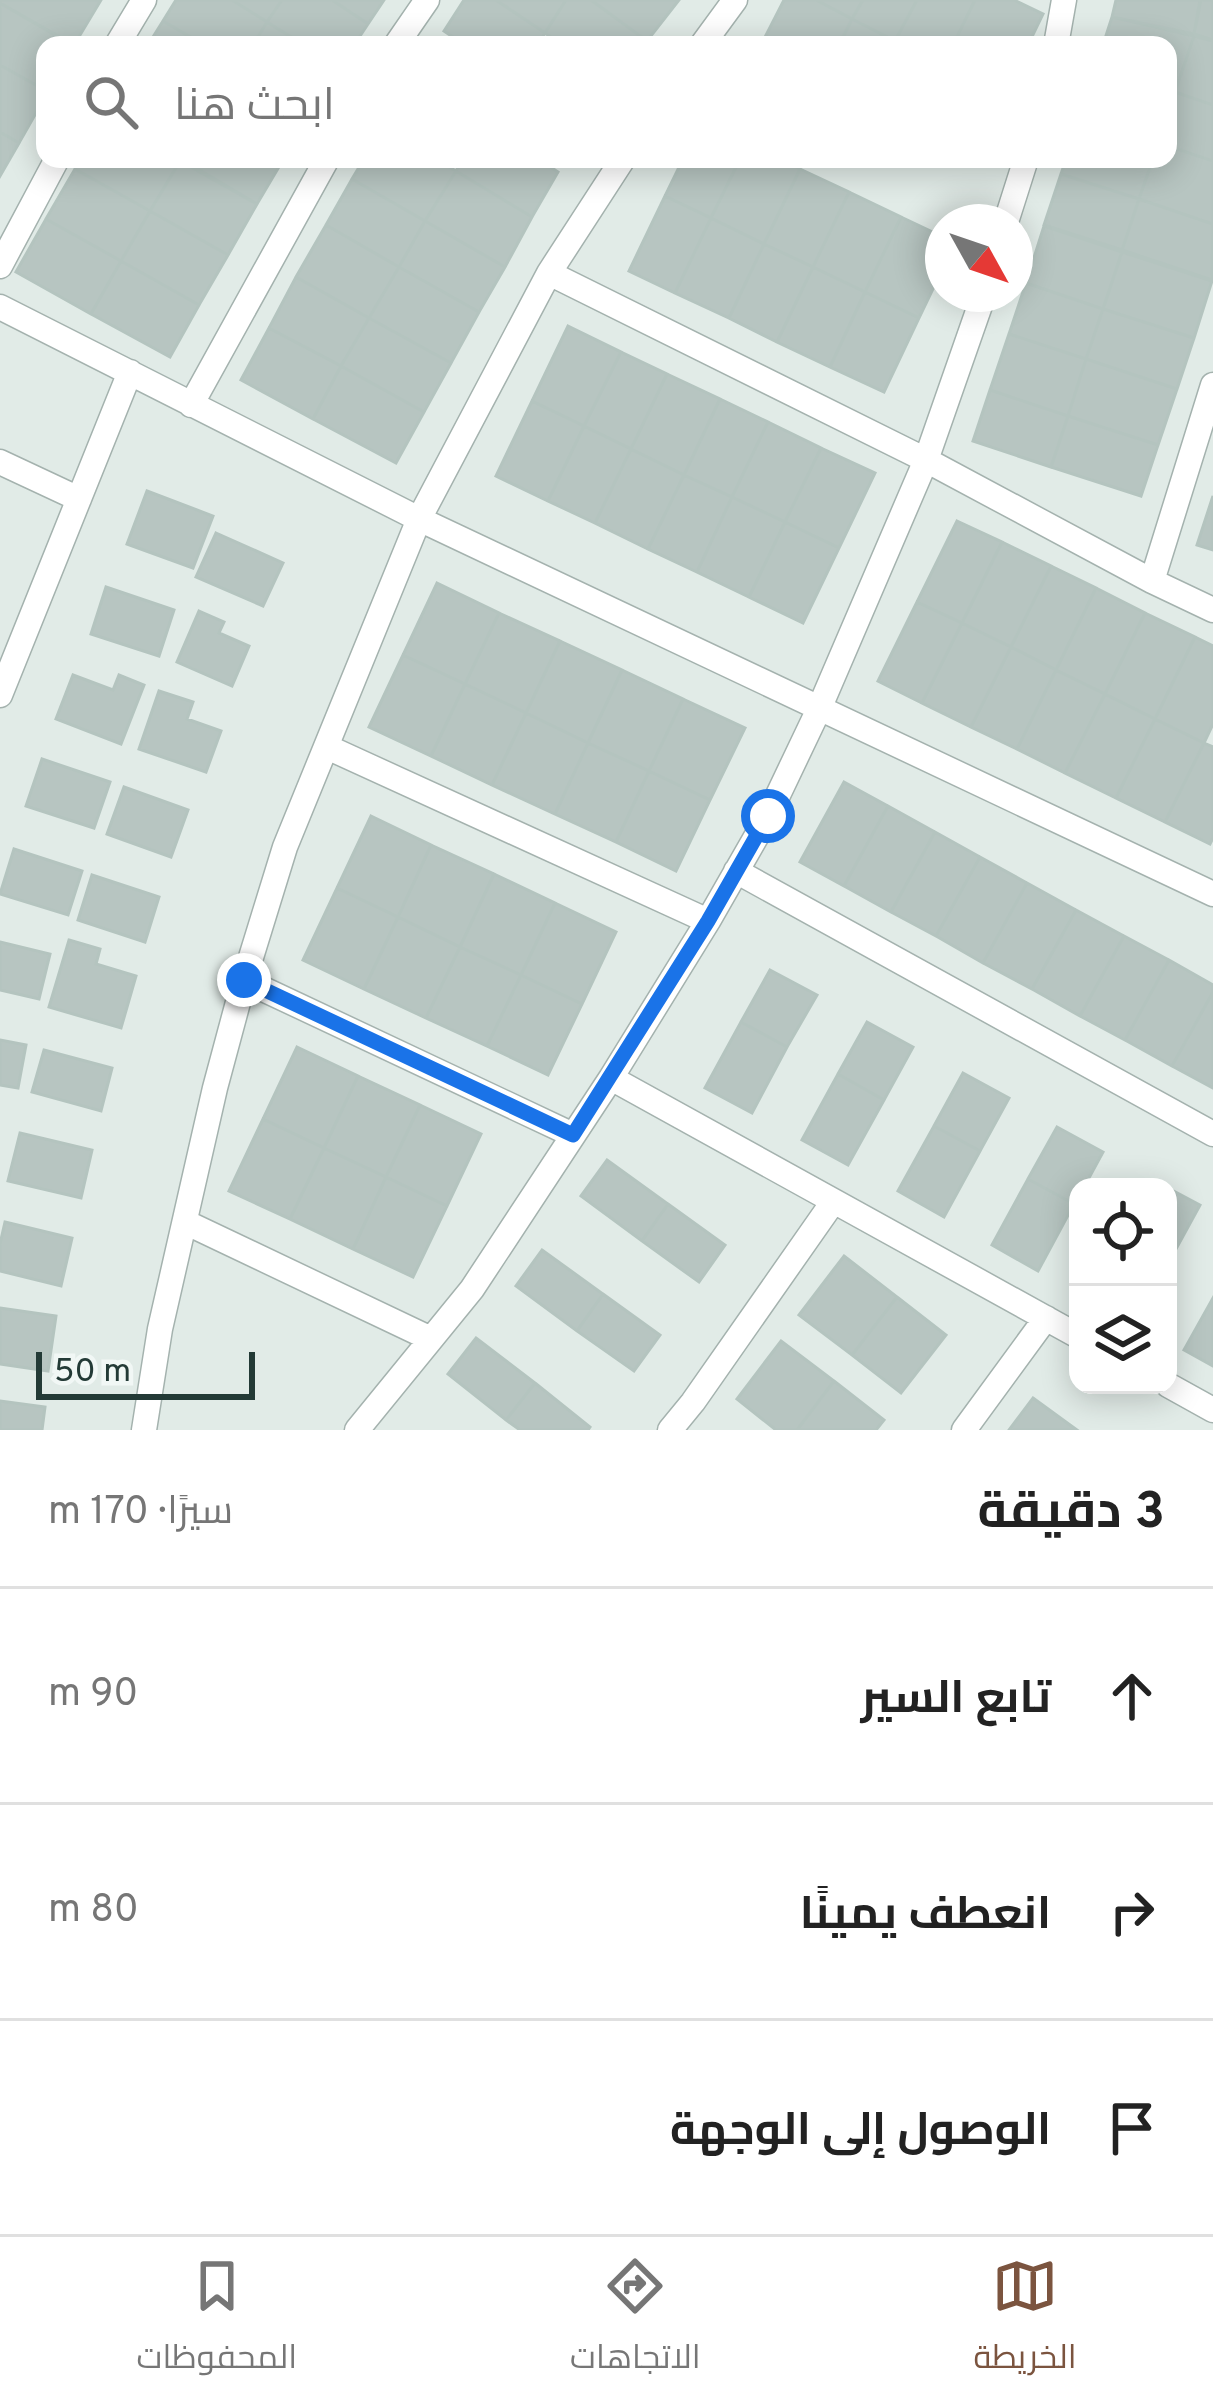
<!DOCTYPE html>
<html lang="ar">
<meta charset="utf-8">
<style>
:root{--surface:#fff;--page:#f6f6f6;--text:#222;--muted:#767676;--line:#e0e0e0;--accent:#7b543f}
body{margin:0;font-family:Overpass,Cairo,sans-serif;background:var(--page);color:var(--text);direction:rtl}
.controls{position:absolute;right:36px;bottom:36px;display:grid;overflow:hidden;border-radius:24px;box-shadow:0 6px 30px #0003}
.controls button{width:108px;height:108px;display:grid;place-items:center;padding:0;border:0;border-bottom:3px solid var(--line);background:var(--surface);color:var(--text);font:60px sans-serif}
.compass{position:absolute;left:925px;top:204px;width:108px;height:108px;border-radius:50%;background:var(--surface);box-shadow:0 6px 30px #0003;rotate:130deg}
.scale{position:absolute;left:36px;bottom:30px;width:219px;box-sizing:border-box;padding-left:12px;border:6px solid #233a36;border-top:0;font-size:33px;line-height:42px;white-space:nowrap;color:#233a36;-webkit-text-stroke:9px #f1f7f5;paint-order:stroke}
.stop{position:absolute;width:36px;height:36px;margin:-27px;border:9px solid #1a73e8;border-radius:50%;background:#fff}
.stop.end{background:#1a73e8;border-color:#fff;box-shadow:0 3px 12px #0008}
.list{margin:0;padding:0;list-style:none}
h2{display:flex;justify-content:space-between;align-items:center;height:156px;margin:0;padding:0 48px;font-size:51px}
h2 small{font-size:39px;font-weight:400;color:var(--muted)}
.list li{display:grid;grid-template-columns:78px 1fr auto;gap:36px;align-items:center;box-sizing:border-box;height:216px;padding:0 48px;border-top:3px solid var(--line)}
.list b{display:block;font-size:45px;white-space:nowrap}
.list em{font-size:39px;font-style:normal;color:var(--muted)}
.icon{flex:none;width:66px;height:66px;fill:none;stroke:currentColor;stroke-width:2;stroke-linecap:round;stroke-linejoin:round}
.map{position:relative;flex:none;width:1213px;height:1430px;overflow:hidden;direction:ltr}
.search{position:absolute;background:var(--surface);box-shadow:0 6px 30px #0003;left:36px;right:36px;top:36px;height:132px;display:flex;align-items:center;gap:30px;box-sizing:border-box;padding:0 42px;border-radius:24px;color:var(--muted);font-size:45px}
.sheet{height:804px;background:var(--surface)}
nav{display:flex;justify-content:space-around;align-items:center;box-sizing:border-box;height:168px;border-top:3px solid var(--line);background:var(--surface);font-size:33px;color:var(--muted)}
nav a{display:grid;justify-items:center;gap:6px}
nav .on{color:var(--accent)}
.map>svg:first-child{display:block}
</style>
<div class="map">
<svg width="1213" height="1430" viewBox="0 0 1213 1430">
<rect width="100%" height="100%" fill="#e1ebe7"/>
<path fill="#b7c5c1" stroke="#b4c4bf" stroke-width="3" d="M 1,0 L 101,0 L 74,45 L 0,3 Z
M 176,0 L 232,0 L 267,22 L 253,45 L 204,45 L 163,21 Z
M 232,0 L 282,0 L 267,22 Z
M 282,0 L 332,0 L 368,24 L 354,45 L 304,45 L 267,22 Z
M 332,0 L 384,0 L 368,24 Z
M 464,0 L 496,0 L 545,33 L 538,45 L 465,45 L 444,31 Z
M 496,0 L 566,0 L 545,33 Z
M 566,0 L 591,0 L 647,41 L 645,45 L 562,45 L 545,33 Z
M 591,0 L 679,0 L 647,41 Z
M 784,0 L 816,0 L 852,19 L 839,45 L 761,45 Z
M 816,0 L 863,0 L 852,19 Z
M 863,0 L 917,0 L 895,41 L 852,19 Z
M 917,0 L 975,0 L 953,45 L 902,45 L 895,41 Z
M 975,0 L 1014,0 L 1043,14 L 1028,45 L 953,45 Z
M 1116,0 L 1200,0 L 1194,34 L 1112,17 Z
M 1201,0 L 1213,0 L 1213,40 L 1194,34 Z
M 0,3 L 72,45 L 45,45 L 45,90 L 0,65 Z
M 1112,17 L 1194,36 L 1175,92 L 1168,90 L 1168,45 L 1103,45 Z
M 852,19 L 895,41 L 893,45 L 839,45 Z
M 163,21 L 204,45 L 148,45 Z
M 267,22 L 304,45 L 253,45 Z
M 1194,36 L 1213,41 L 1213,105 L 1175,92 Z
M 0,65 L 45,90 L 45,97 L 19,143 L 0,132 Z
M 1175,92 L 1213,105 L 1213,161 L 1168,146 L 1168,113 Z
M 0,132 L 19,143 L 0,176 Z
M 1168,146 L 1213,161 L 1213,224 L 1139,199 L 1153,159 L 1168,159 Z
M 80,159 L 177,159 L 180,161 L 150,211 L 75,169 Z
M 181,159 L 282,159 L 283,160 L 257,204 Z
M 364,159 L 436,159 L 456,171 L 425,221 L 352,179 Z
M 463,159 L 538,159 L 558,172 L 532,217 L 456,171 Z
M 683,159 L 740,159 L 711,218 L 665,196 Z
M 740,159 L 780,159 L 800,169 L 764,244 L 711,218 Z
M 1066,159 L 1153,159 L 1139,199 L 1061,174 Z
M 180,161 L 257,204 L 228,255 L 150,211 Z
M 75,169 L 150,211 L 121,261 L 46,219 Z
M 800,169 L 849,192 L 813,267 L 764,244 Z
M 456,171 L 532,217 L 505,267 L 425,221 Z
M 1061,174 L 1139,199 L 1122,250 L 1044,225 Z
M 352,179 L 425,221 L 399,267 L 326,225 Z
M 849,192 L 901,217 L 865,292 L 813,267 Z
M 665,196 L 711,218 L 675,293 L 629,271 Z
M 1139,199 L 1213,224 L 1212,280 L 1122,250 Z
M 150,211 L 228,255 L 199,305 L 121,261 Z
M 901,217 L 943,237 L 943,268 L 919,318 L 865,292 Z
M 711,218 L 764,244 L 729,318 L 675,293 Z
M 46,219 L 121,261 L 91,314 L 16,272 Z
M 425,221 L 505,267 L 479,312 L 399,267 Z
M 326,225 L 399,267 L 369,318 L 296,277 Z
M 1044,226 L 1122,252 L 1103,309 L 1026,283 Z
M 764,244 L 813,267 L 777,342 L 729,318 Z
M 1122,252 L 1212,281 L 1194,338 L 1103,309 Z
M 121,261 L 199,305 L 170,357 L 91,314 Z
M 399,267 L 479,312 L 451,363 L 369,318 Z
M 813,267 L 865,292 L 830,367 L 777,342 Z
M 296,277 L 369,318 L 341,366 L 269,328 Z
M 1026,283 L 1103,309 L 1086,359 L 1009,334 Z
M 865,292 L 919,318 L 884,392 L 830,367 Z
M 1103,309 L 1194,338 L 1177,389 L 1086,359 Z
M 369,318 L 451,363 L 424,412 L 341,366 Z
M 568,326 L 621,352 L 584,426 L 532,401 Z
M 269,328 L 341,366 L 313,419 L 241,380 Z
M 1009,334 L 1086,359 L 1068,416 L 990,390 Z
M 621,352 L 667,374 L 631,449 L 584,426 Z
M 1086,359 L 1177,389 L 1158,445 L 1068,416 Z
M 341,366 L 424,412 L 396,463 L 313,419 Z
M 667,374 L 720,399 L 684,475 L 631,449 Z
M 990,390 L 1068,416 L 1051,467 L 973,441 Z
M 720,399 L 768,422 L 732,497 L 684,475 Z
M 532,401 L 584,426 L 548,501 L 496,476 Z
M 1068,416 L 1158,445 L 1141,496 L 1051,467 Z
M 768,422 L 821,448 L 785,522 L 732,497 Z
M 584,426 L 631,449 L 595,523 L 548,501 Z
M 821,448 L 875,473 L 839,548 L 785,522 Z
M 631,449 L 684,475 L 648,549 L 595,523 Z
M 684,475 L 732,497 L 697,572 L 648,549 Z
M 147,491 L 213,516 L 193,568 L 127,544 Z
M 1213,496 L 1213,550 L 1197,545 Z
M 732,497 L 785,522 L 749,597 L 697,572 Z
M 957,521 L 1002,542 L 962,623 L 917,602 Z
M 785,522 L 839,548 L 803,623 L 749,597 Z
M 216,533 L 283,563 L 263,606 L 196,577 Z
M 1002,542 L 1051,566 L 1011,647 L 962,623 Z
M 1051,566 L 1096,588 L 1056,670 L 1011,647 Z
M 437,583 L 499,613 L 465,684 L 403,655 Z
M 106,587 L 174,610 L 159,656 L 91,634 Z
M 1096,588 L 1145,613 L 1105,694 L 1056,670 Z
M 917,602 L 962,623 L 922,703 L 878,681 Z
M 199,611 L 224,622 L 219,633 L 249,646 L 232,686 L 177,662 Z
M 499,613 L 560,641 L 526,713 L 465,684 Z
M 1145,613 L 1195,637 L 1155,719 L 1105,694 Z
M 962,623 L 1011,647 L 971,727 L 922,703 Z
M 1195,637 L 1213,646 L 1213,724 L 1204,743 L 1155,719 Z
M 560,641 L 622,670 L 588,743 L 526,713 Z
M 1011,647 L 1056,670 L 1017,749 L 971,727 Z
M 403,655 L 465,684 L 431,756 L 369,727 Z
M 622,670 L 683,699 L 649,771 L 588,743 Z
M 1056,670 L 1105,694 L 1065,773 L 1017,749 Z
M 73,675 L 113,690 L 119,675 L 144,685 L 121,744 L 56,719 Z
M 465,684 L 526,713 L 492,785 L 431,756 Z
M 159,691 L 193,702 L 187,719 L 221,731 L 206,772 L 139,749 Z
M 1105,694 L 1155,719 L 1116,798 L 1065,773 Z
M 683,699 L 745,728 L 710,800 L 649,771 Z
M 526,713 L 588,743 L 555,814 L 492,785 Z
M 1155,719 L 1204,743 L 1165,822 L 1116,798 Z
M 588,743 L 649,771 L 616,842 L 555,814 Z
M 1204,743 L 1213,747 L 1213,838 L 1210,844 L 1165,822 Z
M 42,759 L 110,782 L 94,828 L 26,806 Z
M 649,771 L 710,800 L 676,871 L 616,842 Z
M 844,782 L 888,806 L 844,886 L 800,862 Z
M 124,787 L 188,810 L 171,857 L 107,834 Z
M 888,806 L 935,832 L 891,912 L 844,886 Z
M 371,816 L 431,845 L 398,917 L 337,888 Z
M 935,832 L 980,857 L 936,936 L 891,912 Z
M 431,845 L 494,874 L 460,947 L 398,917 Z
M 14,849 L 82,871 L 68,915 L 0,894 Z
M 980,857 L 1027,883 L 983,963 L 936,936 Z
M 494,874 L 555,903 L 521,975 L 460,947 Z
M 92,875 L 159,897 L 145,942 L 78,920 Z
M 1027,883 L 1076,910 L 1032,989 L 983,963 Z
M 337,888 L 398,917 L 364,989 L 303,960 Z
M 555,903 L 616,932 L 582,1004 L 521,975 Z
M 1076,910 L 1124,936 L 1080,1016 L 1032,989 Z
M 398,917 L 460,947 L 426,1018 L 364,989 Z
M 1124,936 L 1169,960 L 1125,1040 L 1080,1016 Z
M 69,940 L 100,949 L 96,964 L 136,976 L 121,1028 L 49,1007 Z
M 0,942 L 50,954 L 39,999 L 0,990 Z
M 460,947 L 521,975 L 487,1046 L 426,1018 Z
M 1169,960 L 1213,985 L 1213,992 L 1172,1066 L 1125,1040 Z
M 770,970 L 817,995 L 787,1047 L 741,1022 Z
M 521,975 L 582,1004 L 548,1075 L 487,1046 Z
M 1213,992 L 1213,1088 L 1172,1066 Z
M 741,1022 L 787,1047 L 752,1113 L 705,1088 Z
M 867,1022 L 913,1047 L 884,1100 L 838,1074 Z
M 0,1040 L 26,1045 L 18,1088 L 0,1085 Z
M 297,1047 L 358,1076 L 324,1148 L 263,1119 Z
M 44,1050 L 112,1068 L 101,1111 L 32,1092 Z
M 963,1073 L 1009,1098 L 980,1151 L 934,1126 Z
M 838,1074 L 884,1100 L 848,1165 L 802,1140 Z
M 358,1076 L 420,1105 L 386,1177 L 324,1148 Z
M 420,1105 L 481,1134 L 447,1206 L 386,1177 Z
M 263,1119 L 324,1148 L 290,1219 L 229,1191 Z
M 934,1126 L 980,1151 L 944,1217 L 898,1191 Z
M 1057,1127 L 1103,1152 L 1084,1187 L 1078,1187 L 1078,1197 L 1074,1204 L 1028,1179 Z
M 20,1133 L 92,1150 L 81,1198 L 8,1181 Z
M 324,1148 L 386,1177 L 353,1249 L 290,1219 Z
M 607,1160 L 668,1204 L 642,1241 L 581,1196 Z
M 386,1177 L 447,1206 L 413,1277 L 353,1249 Z
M 1028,1179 L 1074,1204 L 1038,1271 L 992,1245 Z
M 1168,1188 L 1200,1205 L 1171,1258 L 1168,1256 Z
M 668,1204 L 725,1245 L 699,1282 L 642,1241 Z
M 5,1222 L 72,1238 L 61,1286 L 0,1271 L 0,1244 Z
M 542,1250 L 603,1294 L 577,1331 L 516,1286 Z
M 844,1256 L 897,1297 L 852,1355 L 799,1315 Z
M 603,1294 L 660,1335 L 634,1371 L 577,1331 Z
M 897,1297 L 946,1335 L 901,1393 L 852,1355 Z
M 1213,1298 L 1213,1366 L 1184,1350 Z
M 0,1308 L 56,1316 L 48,1371 L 0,1364 Z
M 476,1338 L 535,1383 L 506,1420 L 448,1374 Z
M 781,1341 L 834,1381 L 797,1430 L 776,1430 L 737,1399 Z
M 834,1381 L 884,1420 L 876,1430 L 797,1430 Z
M 535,1383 L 590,1427 L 588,1430 L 520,1430 L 506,1420 Z
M 1033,1398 L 1077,1430 L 1009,1430 Z
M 0,1401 L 45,1407 L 42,1430 L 0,1430 Z"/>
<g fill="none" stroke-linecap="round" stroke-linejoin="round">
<defs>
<path id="street" d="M 117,45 L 144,0
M 396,45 L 427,0
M 702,45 L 735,0
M 1056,45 L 1064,0
M 1006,222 L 1026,159
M 0,266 L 57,159
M 549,273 L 926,460 L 1152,581 L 1213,610
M 0,307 L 419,519 L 1213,894
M 191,405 L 327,159
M 0,462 L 79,499
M 1152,581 L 1213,385
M 0,695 L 130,372
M 327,747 L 708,921
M 736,871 L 1213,1134
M 244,980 L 573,1135
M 611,1078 L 1078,1336
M 185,1222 L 431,1339
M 1168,1385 L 1213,1410
M 144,1430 L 160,1329 L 215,1088 L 244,980 L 285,847 L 419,519 L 549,273 L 623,159
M 357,1430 L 472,1289 L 611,1078 L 708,921 L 768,816 L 819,709 L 926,460 L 984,294
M 670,1430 L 693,1402 L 833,1202
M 964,1430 L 1046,1318"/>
</defs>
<use href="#street" stroke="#a4b2ae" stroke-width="27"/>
<use href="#street" stroke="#fff" stroke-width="24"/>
</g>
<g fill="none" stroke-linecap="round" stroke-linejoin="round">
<path stroke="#1a73e8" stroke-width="15" d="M 244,980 L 573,1135 L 708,921 L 768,816"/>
</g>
</svg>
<div class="controls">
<button><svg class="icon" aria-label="locate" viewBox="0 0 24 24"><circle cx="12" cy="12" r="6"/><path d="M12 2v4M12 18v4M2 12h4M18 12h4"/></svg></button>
<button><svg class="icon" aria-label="layers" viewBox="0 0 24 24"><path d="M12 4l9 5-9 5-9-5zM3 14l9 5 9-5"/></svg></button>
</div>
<svg class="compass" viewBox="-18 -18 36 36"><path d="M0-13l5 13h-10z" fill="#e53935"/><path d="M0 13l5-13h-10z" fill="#767676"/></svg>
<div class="scale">50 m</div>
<div class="stop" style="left:768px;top:816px"></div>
<div class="stop end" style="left:244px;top:980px"></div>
<div class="search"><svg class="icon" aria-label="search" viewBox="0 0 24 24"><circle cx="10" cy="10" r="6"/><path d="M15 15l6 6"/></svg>ابحث هنا</div>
</div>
<section class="sheet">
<h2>3 دقيقة<small>سيرًا · 170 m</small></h2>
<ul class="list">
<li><svg class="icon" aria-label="ahead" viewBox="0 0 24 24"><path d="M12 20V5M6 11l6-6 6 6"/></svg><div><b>تابع السير</b></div><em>90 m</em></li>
<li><svg class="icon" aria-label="right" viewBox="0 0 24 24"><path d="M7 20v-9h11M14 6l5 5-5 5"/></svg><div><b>انعطف يمينًا</b></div><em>80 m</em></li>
<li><svg class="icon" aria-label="arrive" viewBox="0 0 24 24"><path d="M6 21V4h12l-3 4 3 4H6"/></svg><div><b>الوصول إلى الوجهة</b></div></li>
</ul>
</section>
<nav>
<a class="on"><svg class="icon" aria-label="map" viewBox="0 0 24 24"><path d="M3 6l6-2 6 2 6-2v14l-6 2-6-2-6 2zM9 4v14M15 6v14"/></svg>الخريطة</a>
<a><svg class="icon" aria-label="directions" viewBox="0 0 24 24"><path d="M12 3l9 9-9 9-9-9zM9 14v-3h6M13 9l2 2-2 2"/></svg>الاتجاهات</a>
<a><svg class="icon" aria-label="saved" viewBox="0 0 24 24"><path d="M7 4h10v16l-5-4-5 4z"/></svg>المحفوظات</a>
</nav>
